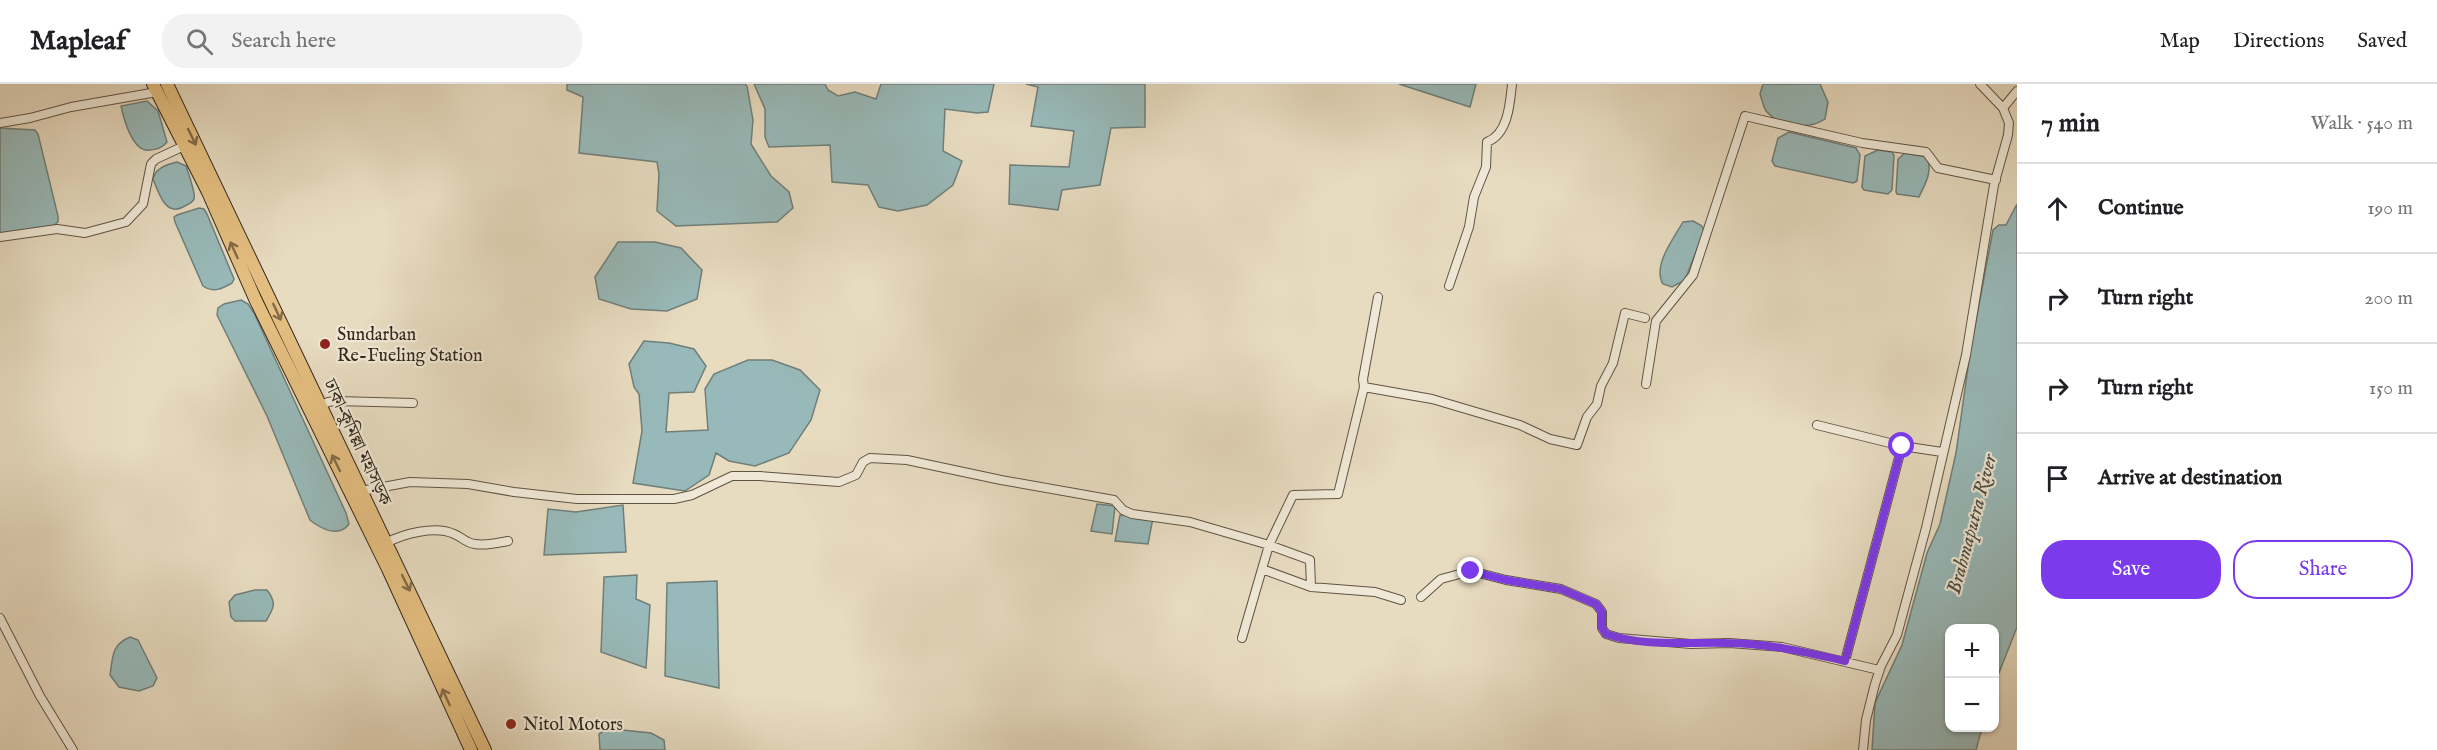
<!DOCTYPE html>
<meta charset="utf-8">
<style>
:root{--surface:#fff;--page:#f2f2f2;--text:#202124;--muted:#757577;--line:#e0e0e0;--accent:#7c3aed}
body{margin:0;font-family:"IM FELL English","Noto Serif Bengali",serif;background:var(--page);color:var(--text)}
.controls{position:absolute;right:18px;bottom:18px;display:grid;overflow:hidden;border-radius:12px;box-shadow:0 2px 4px #0004}
.controls button{width:54px;height:54px;display:grid;place-items:center;padding:0;border:0;border-bottom:2px solid var(--line);background:var(--surface);color:var(--text);font:30px sans-serif}
.stop{position:absolute;width:18px;height:18px;margin:-14px;border:4px solid #7c3aed;border-radius:50%;background:#fff}
.stop.end{background:#7c3aed;border-color:#fff;box-shadow:0 2px 6px #0008}
.list{margin:0;padding:0;list-style:none}
h2{display:flex;justify-content:space-between;align-items:center;height:78px;margin:0;padding:0 24px;font-size:26px}
h2 small{font-size:20px;font-weight:400;color:var(--muted)}
.list li{display:grid;grid-template-columns:39px 1fr auto;gap:18px;align-items:center;box-sizing:border-box;height:90px;padding:0 24px;border-top:2px solid var(--line)}
.list b{display:block;font-size:22px;white-space:nowrap}
.list em{font-size:20px;font-style:normal;color:var(--muted)}
.actions{display:flex;gap:12px;padding:18px 24px}
.actions a{flex:1;padding:14px 0;border:2px solid var(--accent);border-radius:24px;text-align:center;font-size:21px;color:var(--accent)}
.actions .main{background:var(--accent);color:#fff}
.icon{flex:none;width:33px;height:33px;fill:none;stroke:currentColor;stroke-width:2;stroke-linecap:round;stroke-linejoin:round}
.map{position:relative;flex:none;width:2017px;height:666px;overflow:hidden}
header{display:flex;align-items:center;gap:36px;box-sizing:border-box;height:84px;padding:0 30px;background:var(--surface);border-bottom:2px solid var(--line)}
header strong{font-size:28px}
nav{display:flex;gap:33px;margin-inline-start:auto;font-size:21px}
.search{width:420px;height:54px;background:var(--page);display:flex;align-items:center;gap:15px;box-sizing:border-box;padding:0 21px;border-radius:24px;color:var(--muted);font-size:22px}
main{display:flex}
aside{flex:1;background:var(--surface)}
.map>svg:first-child{display:block}
</style>
<header>
<strong>Mapleaf</strong>
<div class="search"><svg class="icon" aria-label="search" viewBox="0 0 24 24"><circle cx="10" cy="10" r="6"/><path d="M15 15l6 6"/></svg>Search here</div>
<nav><a>Map</a><a>Directions</a><a>Saved</a></nav>
</header>
<main>
<div class="map">
<svg width="2017" height="666" viewBox="0 0 2017 666">
<rect width="100%" height="100%" fill="#e7dbc0"/>
<filter id="stains"><feTurbulence type="fractalNoise" baseFrequency=".00333" numOctaves="4"/><feColorMatrix values="0 0 0 0 .2 0 0 0 0 .09 0 0 0 0 .02 0 0 0 .5 -.17"/></filter>
<radialGradient id="worn" r=".72"><stop offset=".6" stop-color="#630" stop-opacity="0"/><stop offset="1" stop-color="#630" stop-opacity=".3"/></radialGradient>
<path fill="#98b9b9" stroke="#707f79" stroke-width="1.5" d="M 567,0 L 745,0 L 747,2 L 753,36 L 751,60 L 771,92 L 789,108 L 793,124 L 777,138 L 676,142 L 657,127 L 659,90 L 657,78 L 579,69 L 583,13 L 567,6 Z
M 754,0 L 825,0 L 828,6 L 838,12 L 855,8 L 876,15 L 881,0 L 994,0 L 988,28 L 977,29 L 945,25 L 943,67 L 962,77 L 953,101 L 927,121 L 898,127 L 879,123 L 868,101 L 832,98 L 830,61 L 769,63 L 765,53 L 765,25 Z
M 1026,0 L 1145,0 L 1145,43 L 1111,44 L 1100,101 L 1062,106 L 1058,126 L 1009,120 L 1010,81 L 1069,83 L 1074,47 L 1031,42 L 1038,3 Z
M 1399,0 L 1476,0 L 1470,23 Z
M 1763,0 L 1820,0 L 1828,18 L 1825,35 C 1809,46 1781,43 1767,28 C 1763,24 1762,15 1760,10 Z
M 147,17 L 158,27 L 167,58 C 162,64 158,65 150,66 C 133,69 124,36 121,22 Z
M 0,44 L 35,46 L 38,50 L 58,132 L 58,138 L 53,142 L 0,150 Z
M 1789,48 L 1856,64 L 1860,71 L 1857,97 L 1853,99 L 1775,82 L 1772,77 L 1778,54 Z
M 1878,66 L 1892,68 L 1894,71 L 1892,106 L 1888,110 L 1864,106 L 1862,103 L 1865,72 Z
M 1905,69 L 1927,73 C 1933,88 1925,100 1919,113 L 1897,110 L 1896,108 L 1898,75 Z
M 177,78 L 186,82 C 188,88 196,110 194,115 C 193,119 186,121 183,123 C 165,133 158,107 153,95 C 156,83 167,81 177,78 Z
M 2017,120 L 2017,543 L 1995,599 L 1994,544 L 1950,544 L 1950,644 L 1982,644 L 1976,666 L 1872,666 L 1875,619 L 1902,561 L 1927,469 L 1940,440 L 1956,369 L 1970,269 L 1993,146 L 1999,141 L 2006,141 Z
M 199,124 L 204,125 L 207,130 L 234,195 L 232,199 C 222,205 213,209 203,202 L 175,138 L 174,133 L 177,131 Z
M 1693,137 L 1702,142 L 1704,147 L 1685,196 L 1672,203 L 1663,200 C 1652,182 1674,154 1683,138 Z
M 618,158 L 655,158 L 681,164 L 702,186 L 697,215 L 667,227 L 631,225 L 599,215 L 595,193 Z
M 241,216 L 248,220 L 254,229 L 346,429 L 349,440 C 339,454 321,445 310,436 L 267,332 L 217,231 L 218,224 L 224,220 Z
M 644,257 L 669,259 L 694,265 L 706,282 L 694,308 L 669,309 L 666,348 L 708,346 L 705,305 L 714,290 L 748,276 L 772,276 L 800,286 L 820,306 L 811,336 L 789,369 L 755,382 L 729,377 L 716,369 L 709,391 L 685,407 L 633,399 L 642,347 L 639,310 L 634,303 L 629,280 Z
M 1097,420 L 1115,422 L 1112,450 L 1091,447 Z
M 623,421 L 626,468 L 544,471 L 548,425 L 576,428 Z
M 1120,431 L 1153,434 L 1148,460 L 1115,457 Z
M 637,491 L 636,515 L 650,521 L 646,584 L 601,568 L 604,493 Z
M 717,497 L 719,604 L 665,592 L 667,499 Z
M 255,506 L 267,506 C 277,519 274,524 266,537 L 235,537 L 231,533 L 229,518 L 235,511 Z
M 130,553 L 138,556 L 157,594 L 153,602 L 139,607 L 119,603 L 110,591 C 113,573 111,561 130,553 Z
M 613,645 L 651,649 L 664,656 L 665,666 L 600,666 L 599,650 L 604,647 Z"/>
<g fill="none" stroke-linecap="round" stroke-linejoin="round">
<defs>
<path id="minor" d="M 2003,24 L 2017,7
M 0,39 L 30,34 L 71,23 L 157,8
M 0,153 L 57,145 L 85,149 L 126,138 L 143,120 L 151,80 L 156,75 L 184,62
M 1449,202 L 1469,143 L 1474,113 L 1486,83 L 1487,58 C 1508,50 1510,20 1512,0
M 1646,300 L 1656,237 L 1693,191 L 1745,32 L 1862,59 L 1926,68 L 1938,84 L 1996,96
M 1364,303 L 1432,315 L 1520,341 L 1550,355 L 1577,361 L 1587,333 L 1597,320 L 1601,302 L 1613,279 L 1625,229 L 1645,234
M 321,322 L 328,318 L 336,317 L 413,319
M 1817,341 L 1902,362 L 1942,368
M 361,407 L 410,398 L 468,400 L 514,408 L 577,415 L 674,415 L 692,411 L 732,392 L 760,392 L 839,398 L 856,391 L 863,378 L 870,374 L 907,376 L 1001,396 L 1114,416 L 1123,426 L 1132,430 L 1190,438 L 1269,461 L 1310,476 L 1311,503 L 1375,508 L 1401,516
M 386,459 C 403,450 435,441 454,450 C 462,453 466,459 475,460 C 485,462 498,459 508,457
M 1262,485 L 1311,503
M 1421,513 L 1441,495 L 1471,487 L 1506,496 L 1561,505 L 1596,520 L 1602,528 L 1602,544 L 1606,550 L 1619,554 L 1691,560 L 1729,559 L 1782,563 L 1879,586
M 0,534 L 40,612 L 73,666
M 1242,554 L 1269,461 L 1293,411 L 1338,410 L 1364,303 L 1363,295 L 1378,213
M 1845,577 L 1902,362
M 1863,666 L 1866,636 L 1875,600 L 1881,582 L 1897,551 L 1926,444 L 1966,271 L 1994,101 L 2008,51 L 2009,39 L 2003,24 L 1980,0"/>
<path id="trunk" d="M 153,0 L 208,108 L 256,217 L 388,485 L 471,666
M 167,0 L 485,666"/>
</defs>
<use href="#minor" stroke="#605444" stroke-width="10"/>
<use href="#trunk" stroke="#33271a" stroke-width="14"/>
<use href="#minor" stroke="#efe8d6" stroke-width="8"/>
<use href="#trunk" stroke="#e4be80" stroke-width="12"/>
</g>
<defs><path id="oneway-shaft" d="M-6 0H5M1.5-3L5.5 0L1.5 3" fill="none" stroke-width="1.6" stroke-linecap="round" stroke-linejoin="round" transform="scale(1.5)"/></defs>
<g stroke="#836b48">
<use href="#oneway-shaft" transform="translate(192 53) rotate(64)"/>
<use href="#oneway-shaft" transform="translate(234 166) rotate(-114)"/>
<use href="#oneway-shaft" transform="translate(277 228) rotate(65)"/>
<use href="#oneway-shaft" transform="translate(336 379) rotate(-116)"/>
<use href="#oneway-shaft" transform="translate(406 499) rotate(64)"/>
<use href="#oneway-shaft" transform="translate(446 613) rotate(-115)"/>
</g>
<g fill="none" stroke-linecap="round" stroke-linejoin="round">
<path stroke="#7c3aed" stroke-width="8" d="M 1471,487 L 1506,496 L 1561,505 L 1596,520 L 1602,528 L 1602,544 L 1606,550 C 1645,563 1685,558 1726,559 C 1766,559 1805,568 1845,577 L 1902,362"/>
</g>
<g fill="#8f2418" stroke="#efe8d6" stroke-width="2">
<circle cx="325" cy="260" r="6"/>
<circle cx="511" cy="640" r="6"/>
</g>
<g text-anchor="middle" stroke-width="4.5" stroke-linejoin="round" paint-order="stroke">
<g font-size="18" fill="#33271a" stroke="#efe8d6" text-anchor="start">
<text x="337" y="256">Sundarban<tspan x="337" dy="21">Re-Fueling Station</tspan></text>
<text x="523" y="646">Nitol Motors</text>
</g>
<g font-size="18" fill="#33271a" stroke="#efe8d6">
<text transform="translate(358 358) rotate(65)" y="6">ঢাকা–কুমিল্লা মহাসড়ক</text>
</g>
<g font-size="20" font-style="italic" fill="#4c4c42" stroke="#efe8d6">
<text transform="translate(1971 440) rotate(-75)" y="7">Brahmaputra River</text>
</g>
</g>
<rect width="100%" height="100%" filter="url(#stains)"/>
<rect width="100%" height="100%" fill="url(#worn)"/>
</svg>
<div class="controls">
<button>+</button>
<button>−</button>
</div>
<div class="stop" style="left:1902px;top:362px"></div>
<div class="stop end" style="left:1471px;top:487px"></div>
</div>
<aside>
<h2>7 min<small>Walk · 540 m</small></h2>
<ul class="list">
<li><svg class="icon" aria-label="ahead" viewBox="0 0 24 24"><path d="M12 20V5M6 11l6-6 6 6"/></svg><div><b>Continue</b></div><em>190 m</em></li>
<li><svg class="icon" aria-label="right" viewBox="0 0 24 24"><path d="M7 20v-9h11M14 6l5 5-5 5"/></svg><div><b>Turn right</b></div><em>200 m</em></li>
<li><svg class="icon" aria-label="right" viewBox="0 0 24 24"><path d="M7 20v-9h11M14 6l5 5-5 5"/></svg><div><b>Turn right</b></div><em>150 m</em></li>
<li><svg class="icon" aria-label="arrive" viewBox="0 0 24 24"><path d="M6 21V4h12l-3 4 3 4H6"/></svg><div><b>Arrive at destination</b></div></li>
</ul>
<div class="actions"><a class="main">Save</a><a>Share</a></div>
</aside>
</main>
